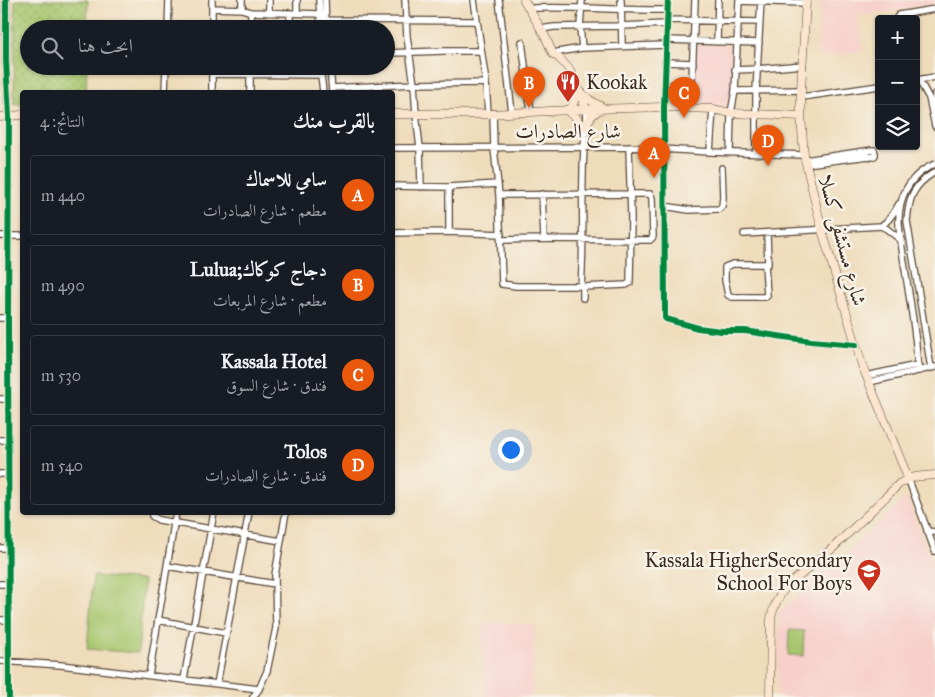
<!DOCTYPE html>
<html lang="ar">
<meta charset="utf-8">
<style>
:root{--surface:#171b24;--page:#242831;--text:#f1f3f6;--muted:#9ea1a6;--line:#363941;--accent:#ea580c}
body{margin:0;font-family:"IM FELL Great Primer",Amiri,serif;background:var(--page);color:var(--text);direction:rtl}
.controls{position:absolute;right:15px;top:15px;display:grid;overflow:hidden;border-radius:5px;box-shadow:0 1px 4px #0004}
.controls button{width:45px;height:45px;display:grid;place-items:center;padding:0;border:0;border-bottom:1px solid var(--line);background:var(--surface);color:var(--text);font:25px sans-serif}
.you{position:absolute;left:510px;top:449px;width:18px;height:18px;margin:-12px;border:4px solid #fff;border-radius:50%;background:#1a73e8;box-shadow:0 0 0 8px #1a73e833}
.badge{display:grid;place-items:center;width:32px;height:32px;border-radius:50%;background:var(--accent);color:#fff;font-size:16px;font-weight:700}
.pin{position:absolute;translate:-50% -41px;filter:drop-shadow(0 1px 2px #0008)}
.pin::after{content:'';position:absolute;top:26px;width:18px;height:15px;background:inherit;clip-path:polygon(0 0,100% 0,50% 100%)}
.list{margin:0;padding:0;list-style:none}
h2{display:flex;justify-content:space-between;align-items:center;height:65px;margin:0;padding:0 20px;font-size:21px}
h2 small{font-size:16px;font-weight:400;color:var(--muted)}
.list li{display:grid;grid-template-columns:32px 1fr auto;gap:15px;align-items:center;box-sizing:border-box;height:80px;margin:0 10px 10px;padding:0 10px;border:1px solid var(--line);border-radius:5px}
.list b{display:block;font-size:19px;white-space:nowrap}
.list p{margin:0;font-size:16px;white-space:nowrap;color:var(--muted)}
.list em{font-size:16px;font-style:normal;color:var(--muted)}
.icon{flex:none;width:28px;height:28px;fill:none;stroke:currentColor;stroke-width:2;stroke-linecap:round;stroke-linejoin:round}
.map{position:relative;flex:none;width:935px;height:697px;overflow:hidden;direction:ltr}
.search{position:absolute;background:var(--surface);box-shadow:0 1px 4px #0004;left:20px;top:20px;width:375px;height:55px;display:flex;align-items:center;gap:12px;box-sizing:border-box;padding:0 18px;border-radius:28px;color:var(--muted);font-size:19px}
.panel{position:absolute;background:var(--surface);box-shadow:0 1px 4px #0004;left:20px;top:90px;width:375px;height:425px;border-radius:5px;direction:rtl}
.map>svg:first-child{display:block}
</style>
<div class="map">
<svg width="935" height="697" viewBox="0 0 935 697">
<defs>
<pattern id="green-dots" width="8" height="8" patternUnits="userSpaceOnUse" patternTransform="scale(1.25)"><rect width="8" height="8" fill="#a7c66e"/><path d="M2 2h.1M6 6h.1" fill="none" stroke="#89a15a" stroke-width="1.8" stroke-linecap="round"/></pattern>
</defs>
<rect width="100%" height="100%" fill="#f7f3e8"/>
<filter id="ink" filterUnits="userSpaceOnUse"><feTurbulence type="fractalNoise" baseFrequency=".02" numOctaves="2"/><feDisplacementMap in="SourceGraphic" scale="10" xChannelSelector="R" yChannelSelector="G"/><feConvolveMatrix kernelMatrix="1 2 1 2 8 2 1 2 1" color-interpolation-filters="sRGB"/></filter>
<filter id="wash" filterUnits="userSpaceOnUse"><feTurbulence type="fractalNoise" baseFrequency=".0096" numOctaves="4" result="noise"/><feDisplacementMap in="SourceGraphic" scale="20" xChannelSelector="R" yChannelSelector="G"/><feGaussianBlur stdDeviation="1.12" result="paint"/><feColorMatrix in="noise" values="0 0 0 0 0 0 0 0 0 0 0 0 0 0 0 0 0 1.4 0 .05"/><feComposite in="paint" operator="in"/></filter>
<g filter="url(#wash)">
<rect width="100%" height="100%" fill="#efdcbb"/>
<path fill="#f7d0ca" d="M 821,0 L 935,0 L 935,5 L 858,16 L 863,51 L 817,57 Z
M 695,44 L 734,45 L 733,106 L 693,105 Z
M 907,497 L 935,570 L 935,697 L 777,697 L 779,613 Z
M 483,622 L 535,625 L 532,697 L 484,697 L 481,633 L 484,633 Z"/>
<path fill="url(#green-dots)" stroke="#717846" d="M 15,0 L 88,0 L 87,29 L 29,29 L 29,66 L 87,66 L 86,92 L 22,92 L 22,104 L 14,104 Z"/>
<path fill="#a7c66e" stroke="#717846" d="M 93,576 L 144,580 L 138,653 L 87,649 Z
M 789,630 L 804,631 L 803,656 L 788,655 Z"/>
</g>
<g filter="url(#ink)">
<g fill="none" stroke-linecap="round" stroke-linejoin="round">
<defs>
<path id="street" d="M 297,0 L 297,13
M 319,0 L 321,29
M 325,0 L 326,29
M 405,0 L 407,37 L 414,84 L 416,114 L 420,148 L 421,187
M 474,0 L 486,83 L 488,114
M 499,0 L 512,113
M 621,0 L 622,46
M 668,0 L 664,107 L 665,318 L 666,319 L 698,328 L 721,331 L 745,331 L 811,341 L 856,345
M 739,1 L 806,3
M 212,8 L 242,9 L 251,12 L 320,14
M 534,8 C 579,7 623,10 667,10
M 242,9 L 242,0
M 269,13 L 269,0
M 290,13 L 290,29
M 896,19 L 899,15 L 935,9
M 326,20 L 477,21
M 667,20 L 760,22
M 168,29 L 169,0
M 212,29 L 212,0
M 251,29 L 251,12
M 540,29 L 554,27 L 621,26 L 667,24
M 666,40 L 759,43
M 522,42 L 531,112
M 717,42 L 718,0
M 582,48 L 580,27 L 582,0
M 386,53 L 444,51 L 481,51
M 553,54 L 558,52 L 582,48 L 666,45
M 665,62 L 693,63
M 212,66 L 212,74 L 321,75 L 320,66
M 330,66 L 332,92
M 735,70 L 757,69 L 803,65
M 321,75 L 323,92
M 917,80 L 935,77
M 919,80 L 929,98 L 935,126
M 665,85 L 692,85
M 332,88 L 414,84 L 486,83
M 735,91 L 801,90
M 165,92 L 166,66
M 212,92 L 212,74
M 250,92 L 250,66
M 935,94 L 935,105
M 802,97 L 879,86
M 691,108 L 695,0
M 493,113 L 494,148 L 499,195 L 502,284 L 516,286 L 581,286
M 392,148 L 629,147 L 710,152 L 804,155
M 710,152 L 713,109
M 730,152 L 731,113 L 735,91 L 739,0
M 756,153 L 756,91 L 761,0
M 805,160 L 872,150 L 874,150 L 875,153
M 806,164 L 868,156 L 873,157 L 875,155 L 875,153
M 392,186 L 449,187 L 498,184
M 449,187 L 449,232
M 542,194 L 544,239
M 499,195 L 630,194 L 650,194 L 652,198 L 653,237 L 650,240 L 544,239 L 502,240
M 664,206 L 689,210 L 719,209 L 722,206 L 723,197 L 722,168
M 881,226 C 889,221 894,213 899,204
M 392,233 L 449,232 L 501,234
M 767,233 L 768,264 L 765,264 L 767,296 L 765,297 L 732,297 L 728,295 L 725,280 L 725,267 L 733,264 L 768,264
M 744,234 L 881,226 L 887,229 L 901,240
M 0,236 L 22,236
M 583,287 L 626,285 L 630,283 L 631,218 L 629,147
M 583,298 L 583,287 L 581,286 C 584,249 582,212 583,174 C 583,152 586,131 586,109
M 0,318 L 8,318
M 931,368 L 907,221 C 909,197 913,185 935,172
M 919,371 C 916,360 917,348 915,336 C 912,310 907,283 903,256 C 901,239 896,220 901,203 C 905,185 918,171 935,164
M 866,376 L 917,365
M 869,382 L 935,367
M 0,399 L 8,399
M 0,440 L 8,440
M 0,474 L 8,474
M 908,478 L 935,551
M 152,512 L 152,516 L 159,520 L 281,541
M 927,531 L 935,532
M 0,548 L 8,548
M 167,566 L 275,584
M 0,584 L 8,584
M 0,620 L 8,620
M 158,620 L 226,633
M 0,661 L 61,665 L 259,689
M 149,675 L 176,512
M 184,679 L 214,512
M 217,684 L 249,512
M 9,697 L 8,318 L 9,116
M 253,697 L 259,689 L 267,671 L 276,628 L 275,575 L 286,512"/>
<path id="secondary" d="M 6,0 L 6,61 L 9,116
M 524,0 L 545,36 L 553,54 L 559,58 L 569,69 L 578,88 L 586,109
M 806,0 L 801,90 L 801,116 L 804,155 L 822,230 L 862,365 L 908,478
M 581,92 C 587,99 594,103 602,107
M 566,110 L 576,117 L 582,127
M 570,110 L 574,102 L 577,88
M 392,114 L 488,114 L 595,109 L 664,107 L 713,109 L 731,113 L 801,116
M 0,117 L 9,116 L 22,115
M 586,126 C 589,118 593,112 602,109
M 770,697 L 771,619 C 773,607 777,598 785,588 L 834,547 L 899,484 C 911,476 920,476 935,475"/>
</defs>
<use href="#street" stroke="#564536" stroke-width="8"/>
<use href="#secondary" stroke="#564536" stroke-width="9"/>
<use href="#street" stroke="#fff" stroke-width="5.5"/>
<use href="#secondary" stroke="#fbe5cf" stroke-width="8"/>
<defs>
<path id="cycleway" d="M 6,0 L 6,61 L 9,116 L 8,318 L 9,697
M 668,0 L 664,107 L 665,318 L 666,319 L 698,328 L 721,331 L 745,331 L 811,341 L 856,345"/>
</defs>
<use href="#cycleway" stroke="#f7f3e8" stroke-width="9"/>
<use href="#cycleway" stroke="#00873e" stroke-width="6"/>
</g>
</g>
<defs>
<symbol id="restaurant-pin" viewBox="-11 -11 22 30"><path d="M0 17L-7.5 6A9.5 9.5 0 1 1 7.5 6Z" fill="#c8321e" stroke="#f7f3e8"/><path d="M-5-6h1v4h1v-4h1v4h1v-4h1v5L-1.5 .5V6h-2V.5L-5-1ZM5-6V6H3V1.5H1.5Q1.5-4 5-6Z" fill="#fff"/></symbol>
<symbol id="school-pin" viewBox="-11 -11 22 30"><path d="M0 17L-7.5 6A9.5 9.5 0 1 1 7.5 6Z" fill="#c8321e" stroke="#f7f3e8"/><path d="M0-5L7-2L0 1L-7-2ZM-4 1L0 2.5L4 1V4Q0 6-4 4Z" fill="#fff"/></symbol>
</defs>
<g fill-rule="evenodd">
<use href="#restaurant-pin" x="554" y="68" width="28" height="38"/>
<use href="#school-pin" x="855" y="557" width="28" height="38"/>
</g>
<g text-anchor="middle" stroke-width="5" stroke-linejoin="round" paint-order="stroke">
<g font-size="20" fill="#3b2a1e" stroke="#f7f3e8" text-anchor="start">
<text x="586" y="89">Kookak</text>
<text x="852" y="567" text-anchor="end">Kassala HigherSecondary<tspan x="852" dy="23">School For Boys</tspan></text>
</g>
<g font-size="20" fill="#3b2a1e" stroke="#f7f3e8">
<text x="568" y="138">شارع الصادرات</text>
<text transform="translate(843 240) rotate(75)" y="7">شارع مستشفى كسلا</text>
</g>
</g>
</svg>
<div class="controls">
<button>+</button>
<button>−</button>
<button><svg class="icon" aria-label="layers" viewBox="0 0 24 24"><path d="M12 4l9 5-9 5-9-5zM3 14l9 5 9-5"/></svg></button>
</div>
<div class="you"></div>
<div class="pin badge" style="left:654px;top:178px">A</div>
<div class="pin badge" style="left:529px;top:108px">B</div>
<div class="pin badge" style="left:684px;top:118px">C</div>
<div class="pin badge" style="left:768px;top:166px">D</div>
<div class="search"><svg class="icon" aria-label="search" viewBox="0 0 24 24"><circle cx="10" cy="10" r="6"/><path d="M15 15l6 6"/></svg>ابحث هنا</div>
<section class="panel">
<h2>بالقرب منك<small>النتائج: 4</small></h2>
<ul class="list">
<li><span class="badge">A</span><div><b>سامي للاسماك</b><p>مطعم · شارع الصادرات</p></div><em>440 m</em></li>
<li><span class="badge">B</span><div><b>دجاج كوكاك;Lulua</b><p>مطعم · شارع المربعات</p></div><em>490 m</em></li>
<li><span class="badge">C</span><div><b>Kassala Hotel</b><p>فندق · شارع السوق</p></div><em>530 m</em></li>
<li><span class="badge">D</span><div><b>Tolos</b><p>فندق · شارع الصادرات</p></div><em>540 m</em></li>
</ul>
</section>
</div>
